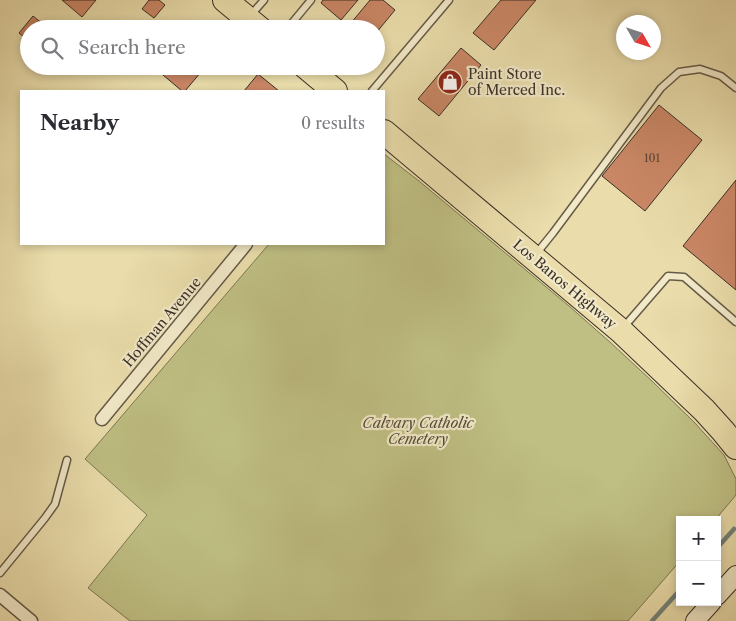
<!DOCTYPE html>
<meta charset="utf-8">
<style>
:root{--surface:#fff;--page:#f7f7f7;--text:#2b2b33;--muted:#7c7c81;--line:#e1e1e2}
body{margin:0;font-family:"Libre Caslon Text",serif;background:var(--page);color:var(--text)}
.controls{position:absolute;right:15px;bottom:15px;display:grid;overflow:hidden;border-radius:0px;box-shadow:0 2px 8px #0003}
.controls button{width:45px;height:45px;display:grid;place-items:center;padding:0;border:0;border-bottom:1px solid var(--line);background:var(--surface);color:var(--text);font:25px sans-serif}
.compass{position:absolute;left:616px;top:15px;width:45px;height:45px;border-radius:50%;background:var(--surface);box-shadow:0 2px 8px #0003;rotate:129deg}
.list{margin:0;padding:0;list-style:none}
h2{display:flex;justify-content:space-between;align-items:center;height:65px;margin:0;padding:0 20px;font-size:21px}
h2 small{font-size:16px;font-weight:400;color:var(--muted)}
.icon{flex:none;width:28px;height:28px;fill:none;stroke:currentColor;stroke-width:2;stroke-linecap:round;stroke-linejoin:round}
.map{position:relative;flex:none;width:736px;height:621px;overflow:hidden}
.search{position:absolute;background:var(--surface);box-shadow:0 2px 8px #0003;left:20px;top:20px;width:365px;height:55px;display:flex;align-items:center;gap:12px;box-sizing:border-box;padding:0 18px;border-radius:28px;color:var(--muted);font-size:19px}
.panel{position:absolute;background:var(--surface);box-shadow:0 2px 8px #0003;left:20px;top:90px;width:365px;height:155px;border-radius:0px}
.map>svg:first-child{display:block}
</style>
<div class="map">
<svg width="736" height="621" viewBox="0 0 736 621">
<rect width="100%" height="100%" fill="#eaddab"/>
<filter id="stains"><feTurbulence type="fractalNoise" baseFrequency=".004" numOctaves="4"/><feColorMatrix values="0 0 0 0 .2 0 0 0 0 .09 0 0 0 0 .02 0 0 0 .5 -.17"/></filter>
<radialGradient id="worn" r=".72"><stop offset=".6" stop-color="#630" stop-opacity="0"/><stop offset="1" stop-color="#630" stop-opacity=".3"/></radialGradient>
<path fill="#bfbf83" stroke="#7c7755" d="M 384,154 L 419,181 L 569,306 L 611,343 L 653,382 L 694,422 L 724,455 L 736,479 L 736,495 L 715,520 L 680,520 L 680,561 L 628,621 L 130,621 L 88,588 L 147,515 L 85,459 L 269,244 L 384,244 Z"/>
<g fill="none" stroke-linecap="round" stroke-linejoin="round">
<path stroke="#738379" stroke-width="4.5" d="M 717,548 L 734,529
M 652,621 L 680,590"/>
</g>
<path fill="#ca8766" stroke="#3a2f27" d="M 62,0 L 96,0 L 82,17 Z
M 149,0 L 159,0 L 165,5 L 154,18 L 142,9 Z
M 323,0 L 358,0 L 341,20 L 321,3 Z
M 370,0 L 383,0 L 395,10 L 376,33 L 376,29 L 346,29 Z
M 501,0 L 536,0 L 494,50 L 473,33 Z
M 33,16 L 49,29 L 29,29 L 29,41 L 19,33 Z
M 461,48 L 481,65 L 439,116 L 418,99 Z
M 171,66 L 206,66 L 185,91 L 182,91 L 163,75 Z
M 258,74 L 279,91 L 244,91 Z
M 659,105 L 702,140 L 645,211 L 602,176 Z
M 736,180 L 736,290 L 683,246 Z"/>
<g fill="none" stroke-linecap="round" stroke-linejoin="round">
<defs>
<path id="lane" d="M 250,16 L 264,0
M 287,29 L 311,0
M 372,91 L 449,0
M 536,254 L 553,233 L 661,88 L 679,72 L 700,69 L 721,76 L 736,88
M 623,328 L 668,276 L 684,277 L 736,322
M 0,573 L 45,518 L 55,504 L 67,460"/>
<path id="street" d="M 102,419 L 246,244
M 0,595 L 31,621"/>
<path id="secondary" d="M 717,596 L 736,575
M 695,621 L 712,602"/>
<path id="highway" d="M 225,0 L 260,29
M 305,66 L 335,91
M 384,132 L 621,331 L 704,410 L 723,431 L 736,447"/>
</defs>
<use href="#lane" stroke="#665a48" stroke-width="9"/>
<use href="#street" stroke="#665a48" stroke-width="15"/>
<use href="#secondary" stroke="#3a2f27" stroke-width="20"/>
<use href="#highway" stroke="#3a2f27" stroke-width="26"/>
<use href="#lane" stroke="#f1e9c8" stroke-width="6"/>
<use href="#street" stroke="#f1e9c8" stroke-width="12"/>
<use href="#secondary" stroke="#f1e9c8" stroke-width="18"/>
<use href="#highway" stroke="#eaddab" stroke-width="24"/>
</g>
<defs>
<symbol id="shop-disc" viewBox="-11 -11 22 22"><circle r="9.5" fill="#8f2418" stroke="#f1e9c8"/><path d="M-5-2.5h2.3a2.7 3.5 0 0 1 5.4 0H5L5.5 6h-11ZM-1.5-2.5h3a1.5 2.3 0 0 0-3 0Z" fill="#fff"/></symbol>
</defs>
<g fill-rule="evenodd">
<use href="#shop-disc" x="436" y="68" width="28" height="28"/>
</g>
<g text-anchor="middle" stroke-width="4.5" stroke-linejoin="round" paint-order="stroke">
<g font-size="11" fill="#5e4537">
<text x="652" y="162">101</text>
</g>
<g font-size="14" fill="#3a2f27" stroke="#f1e9c8" text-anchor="start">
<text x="468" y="79">Paint Store<tspan x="468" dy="16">of Merced Inc.</tspan></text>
</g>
<g font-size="14" fill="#3a2f27" stroke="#f1e9c8">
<text transform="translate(565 284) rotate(40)" y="5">Los Banos Highway</text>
<text transform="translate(162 322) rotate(-50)" y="5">Hoffman Avenue</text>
</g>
<g font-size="14" font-style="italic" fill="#554c39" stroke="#f1e9c8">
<text x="418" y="428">Calvary Catholic<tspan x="418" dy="16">Cemetery</tspan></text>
</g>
</g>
<rect width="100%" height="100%" filter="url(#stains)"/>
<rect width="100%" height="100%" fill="url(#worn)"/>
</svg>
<div class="controls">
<button>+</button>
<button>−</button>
</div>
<svg class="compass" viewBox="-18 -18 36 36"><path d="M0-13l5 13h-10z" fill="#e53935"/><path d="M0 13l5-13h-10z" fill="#7c7c81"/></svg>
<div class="search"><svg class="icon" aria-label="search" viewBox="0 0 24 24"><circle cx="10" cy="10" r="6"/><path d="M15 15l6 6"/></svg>Search here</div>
<section class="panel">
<h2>Nearby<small>0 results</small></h2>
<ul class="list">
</ul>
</section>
</div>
